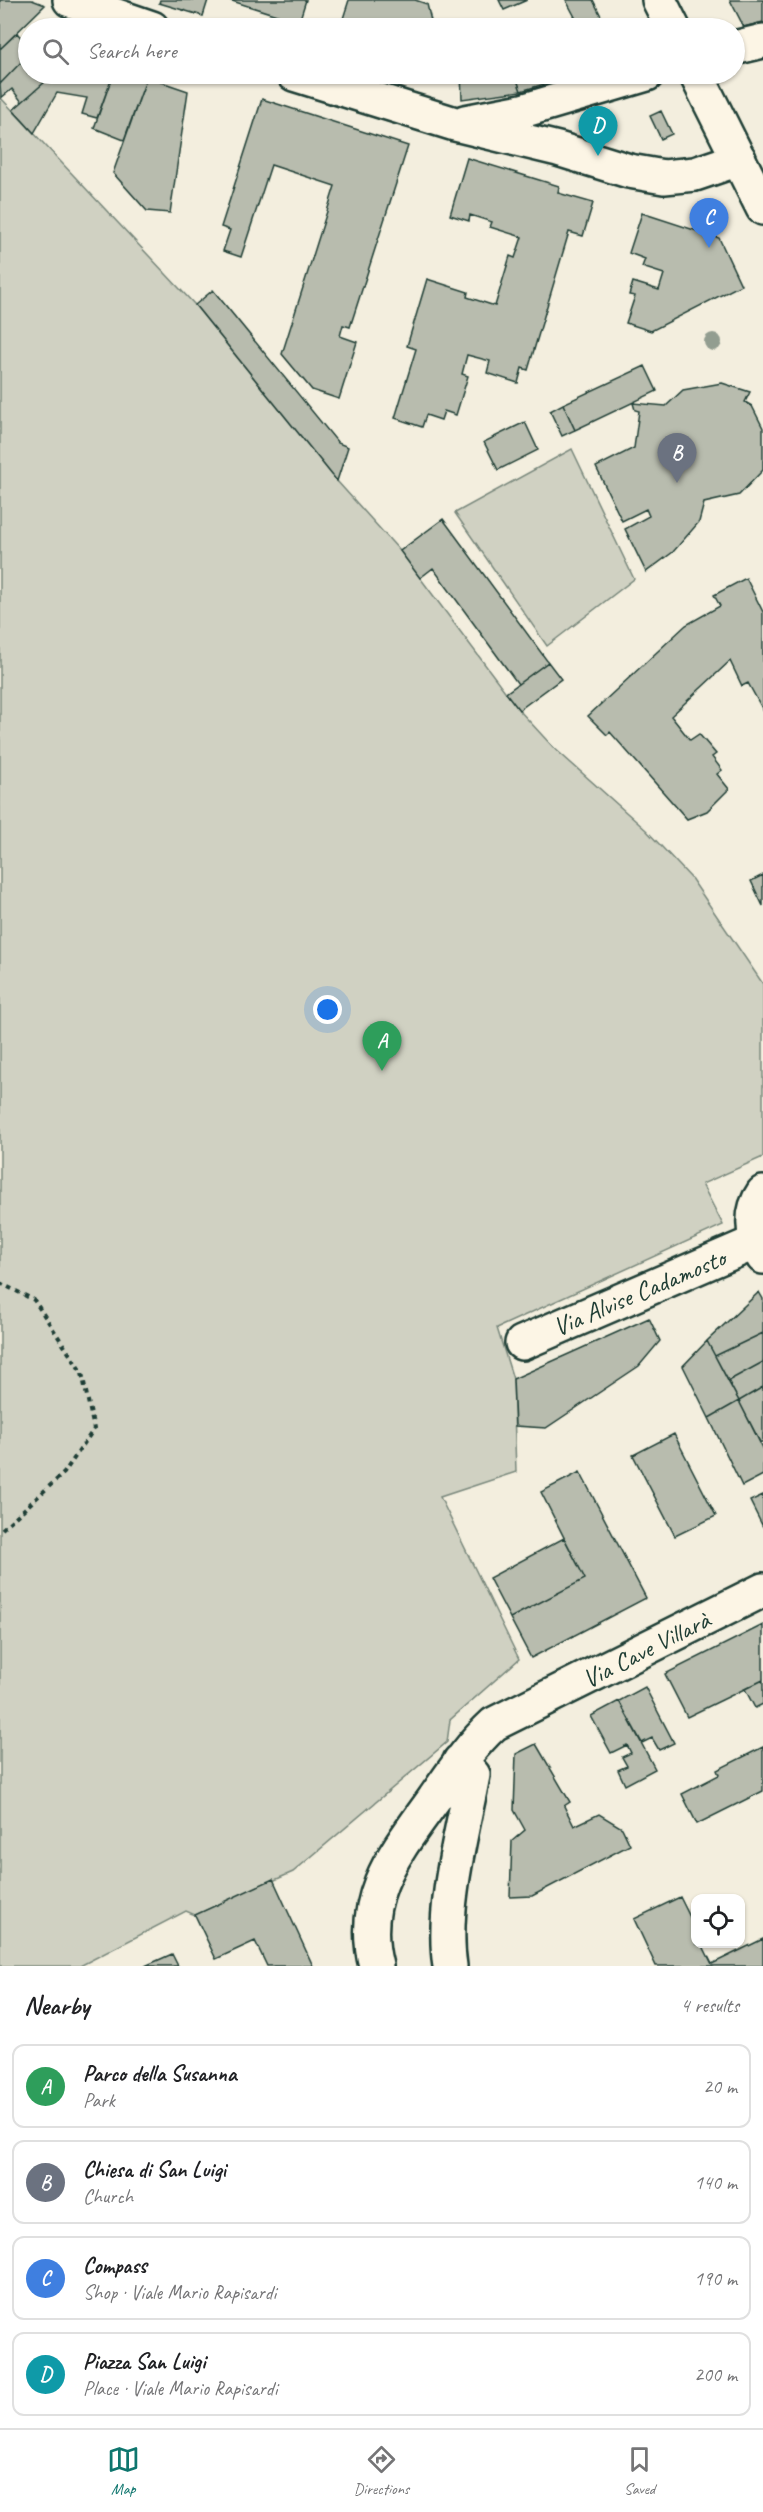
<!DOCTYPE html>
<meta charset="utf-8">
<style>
:root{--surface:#fff;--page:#f2f2f2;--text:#202124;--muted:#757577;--line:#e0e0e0;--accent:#0f766e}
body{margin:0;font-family:Caveat,sans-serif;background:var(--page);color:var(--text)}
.controls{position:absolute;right:18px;bottom:18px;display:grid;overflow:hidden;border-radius:12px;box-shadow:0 2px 4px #0004}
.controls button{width:54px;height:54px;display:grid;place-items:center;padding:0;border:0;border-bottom:2px solid var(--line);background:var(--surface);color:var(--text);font:30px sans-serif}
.you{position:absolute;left:328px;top:1010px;width:21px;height:21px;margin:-15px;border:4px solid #fff;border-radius:50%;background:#1a73e8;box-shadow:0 0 0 9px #1a73e833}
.badge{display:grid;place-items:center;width:39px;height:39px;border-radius:50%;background:var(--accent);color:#fff;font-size:20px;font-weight:700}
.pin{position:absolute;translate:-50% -50px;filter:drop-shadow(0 2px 3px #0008)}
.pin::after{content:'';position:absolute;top:32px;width:21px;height:18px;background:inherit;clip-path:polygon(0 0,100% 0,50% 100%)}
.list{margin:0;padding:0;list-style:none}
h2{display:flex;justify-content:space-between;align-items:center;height:78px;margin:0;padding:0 24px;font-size:26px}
h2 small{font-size:20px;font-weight:400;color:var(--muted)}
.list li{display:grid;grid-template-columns:39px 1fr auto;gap:18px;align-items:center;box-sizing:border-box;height:84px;margin:0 12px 12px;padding:0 12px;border:2px solid var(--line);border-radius:12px}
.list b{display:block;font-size:22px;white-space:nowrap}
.list p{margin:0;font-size:20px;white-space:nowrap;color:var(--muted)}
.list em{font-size:20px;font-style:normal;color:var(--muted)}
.icon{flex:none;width:33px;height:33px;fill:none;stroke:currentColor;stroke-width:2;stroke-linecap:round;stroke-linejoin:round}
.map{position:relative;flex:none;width:763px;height:1966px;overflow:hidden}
.search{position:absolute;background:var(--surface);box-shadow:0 2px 4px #0004;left:18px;right:18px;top:18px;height:66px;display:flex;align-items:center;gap:15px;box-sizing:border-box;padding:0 21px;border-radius:33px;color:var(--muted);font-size:22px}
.sheet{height:462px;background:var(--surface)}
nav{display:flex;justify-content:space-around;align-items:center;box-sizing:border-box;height:84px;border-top:2px solid var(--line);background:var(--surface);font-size:16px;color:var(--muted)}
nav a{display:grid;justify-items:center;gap:3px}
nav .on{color:var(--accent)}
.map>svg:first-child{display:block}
</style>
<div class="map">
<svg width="763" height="1966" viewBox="0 0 763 1966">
<rect width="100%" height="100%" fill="#f3eede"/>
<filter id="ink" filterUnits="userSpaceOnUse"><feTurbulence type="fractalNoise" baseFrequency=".0167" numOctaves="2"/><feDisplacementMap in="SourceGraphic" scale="12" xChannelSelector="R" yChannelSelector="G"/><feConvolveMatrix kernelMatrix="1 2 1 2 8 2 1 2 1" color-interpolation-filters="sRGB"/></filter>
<g filter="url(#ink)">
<path fill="#d0d1c2" stroke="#78877b" stroke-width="1.5" d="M 0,97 L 195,305 L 337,481 L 400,551 L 519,710 L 553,747 L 646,830 L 691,878 L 763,984 L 763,1157 L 702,1184 L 723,1225 L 497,1328 L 513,1379 L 516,1472 L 440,1497 L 519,1659 L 450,1720 L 447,1742 L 293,1872 L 195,1915 L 186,1911 L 80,1966 L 0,1966 Z
M 572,449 L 634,579 L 547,646 L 455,513 Z"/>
<path fill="#b8bcae" stroke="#1f3d34" stroke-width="1.5" d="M 0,0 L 32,0 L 45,5 L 0,49 Z
M 160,0 L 208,0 L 203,16 L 159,3 Z
M 229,0 L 306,0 L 299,22 Z
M 349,0 L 415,0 L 427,4 L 431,21 L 416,23 L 415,28 L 340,28 Z
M 499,0 L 527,0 L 504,10 Z
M 566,0 L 593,0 L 607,28 L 542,28 L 576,19 Z
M 730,0 L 763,0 L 763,22 L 744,27 Z
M 17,33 L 28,45 L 28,55 L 0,84 L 0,49 Z
M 28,55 L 28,74 L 54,74 L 22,102 L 12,89 L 1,98 L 0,84 Z
M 54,74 L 113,74 L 97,118 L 82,114 L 87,98 L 57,93 L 34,133 L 13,110 Z
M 113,74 L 138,74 L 147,77 L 124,140 L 94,128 Z
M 461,74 L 515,74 L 521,91 L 462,99 Z
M 515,74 L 577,74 L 521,91 Z
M 147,77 L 188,91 L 170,213 L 147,211 L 113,173 Z
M 262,99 L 408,146 L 350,327 L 343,325 L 340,336 L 357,342 L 339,399 L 312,390 L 282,354 L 335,186 L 271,165 L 241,257 L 223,251 L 230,230 L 221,227 Z
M 661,111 L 672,134 L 661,139 L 650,116 Z
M 467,158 L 559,186 L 558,193 L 593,203 L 583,236 L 569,232 L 528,370 L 522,368 L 518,383 L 487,373 L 490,361 L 467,355 L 462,374 L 468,376 L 456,415 L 444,411 L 441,420 L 426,415 L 422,427 L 395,418 L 416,349 L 407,346 L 427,279 L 468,292 L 467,297 L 495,306 L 510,256 L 515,258 L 522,237 L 490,227 L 492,222 L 470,215 L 469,221 L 450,215 Z
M 642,213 L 719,238 L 741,285 L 651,331 L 626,323 L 635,296 L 629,295 L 633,282 L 659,290 L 664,274 L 642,267 L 645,259 L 629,253 Z
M 213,290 L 338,443 L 348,447 L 337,481 L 195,305 Z
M 645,366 L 657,391 L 575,430 L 563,404 Z
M 722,383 L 750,392 L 745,402 L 752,406 L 763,428 L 763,470 L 739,495 L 704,503 L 699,522 L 673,552 L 646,572 L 625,529 L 649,516 L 646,509 L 622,521 L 596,467 L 634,448 L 639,411 L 635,410 L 633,403 L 666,406 L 683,390 Z
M 563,404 L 575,430 L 562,436 L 550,411 Z
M 525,422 L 538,450 L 498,470 L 484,442 Z
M 443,519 L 548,662 L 518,684 L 433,568 L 420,578 L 400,551 Z
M 746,578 L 763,612 L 763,710 L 748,683 L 742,686 L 730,661 L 671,716 L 690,740 L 699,734 L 716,754 L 712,757 L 722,770 L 717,774 L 729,789 L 707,811 L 687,819 L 610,732 L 607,735 L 588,716 L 686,625 L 720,606 L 714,595 Z
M 548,662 L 561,679 L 519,710 L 506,693 Z
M 763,875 L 763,906 L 751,881 Z
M 759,1292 L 763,1299 L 763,1333 L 715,1356 L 707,1341 Z
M 649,1318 L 660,1341 L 639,1366 L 546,1428 L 515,1426 L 513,1379 Z
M 763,1333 L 763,1362 L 728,1381 L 715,1356 Z
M 707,1341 L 739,1401 L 709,1418 L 683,1366 Z
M 763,1362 L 763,1387 L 739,1401 L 728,1381 Z
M 763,1387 L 763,1441 L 760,1443 L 739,1401 Z
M 739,1401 L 763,1448 L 763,1475 L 742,1486 L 709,1418 Z
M 674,1434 L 716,1516 L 675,1536 L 633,1455 Z
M 580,1472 L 646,1598 L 531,1658 L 510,1618 L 585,1579 L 541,1492 Z
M 763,1495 L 763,1527 L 750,1501 Z
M 564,1538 L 585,1579 L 510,1618 L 489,1578 Z
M 763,1625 L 763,1680 L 687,1717 L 665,1674 Z
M 763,1680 L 763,1704 L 755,1708 L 745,1689 Z
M 645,1687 L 674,1743 L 659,1750 L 652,1738 L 642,1743 L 619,1701 Z
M 619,1701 L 655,1769 L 625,1785 L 618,1770 L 627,1766 L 622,1757 L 631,1753 L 627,1745 L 611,1753 L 591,1716 Z
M 536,1744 L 570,1802 L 564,1806 L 574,1826 L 599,1814 L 622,1828 L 630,1845 L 532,1896 L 510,1897 L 512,1841 L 525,1830 L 514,1810 L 516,1754 Z
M 763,1747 L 763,1791 L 697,1824 L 682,1794 L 719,1775 L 717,1770 Z
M 273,1879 L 313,1966 L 267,1966 L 255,1941 L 216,1959 L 195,1915 Z
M 680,1897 L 696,1929 L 696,1944 L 702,1944 L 712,1964 L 763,1939 L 763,1966 L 656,1966 L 634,1919 Z
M 172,1954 L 178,1966 L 145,1966 Z"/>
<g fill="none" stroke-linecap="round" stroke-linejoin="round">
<defs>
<path id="minor" d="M 70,0 L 152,28
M 734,48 L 763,41
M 294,74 L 455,124 L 558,149 L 629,171 L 664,177 L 695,174 L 739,159
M 465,122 L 522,111 L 647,74
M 763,1193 C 749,1213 753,1236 763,1257
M 522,1343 L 756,1242
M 376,1966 C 358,1896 396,1852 434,1799 C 453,1772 470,1746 494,1724 L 763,1590
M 450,1966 C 441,1908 462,1833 473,1775 L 460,1761"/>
<path id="primary" d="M 659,0 L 673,28
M 696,74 L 763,208"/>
</defs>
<use href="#minor" stroke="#1f3d34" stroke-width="38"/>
<use href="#primary" stroke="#1f3d34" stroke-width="38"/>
<path stroke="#1f3d34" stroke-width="4" stroke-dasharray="4.5 4.5" stroke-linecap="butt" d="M 0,1283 L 34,1300 L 82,1373 L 94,1429 L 64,1473 L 0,1531"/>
<use href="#minor" stroke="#fcf5e5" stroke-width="33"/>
<use href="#primary" stroke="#fcf5e5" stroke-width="33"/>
</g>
<circle fill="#929d90" cx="713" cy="342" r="9"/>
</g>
<g text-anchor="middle" stroke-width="4.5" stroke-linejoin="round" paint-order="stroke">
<g font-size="26" fill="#1f3d34" stroke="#fcf5e5">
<text transform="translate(639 1292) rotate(-23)" y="9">Via Alvise Cadamosto</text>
<text transform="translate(646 1649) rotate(-27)" y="9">Via Cave Villarà</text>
</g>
</g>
</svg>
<div class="controls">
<button><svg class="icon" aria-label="locate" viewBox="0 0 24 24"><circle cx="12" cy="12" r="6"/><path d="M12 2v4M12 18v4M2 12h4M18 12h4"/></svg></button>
</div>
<div class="you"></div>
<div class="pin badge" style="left:382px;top:1071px;background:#2e9e5b">A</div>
<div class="pin badge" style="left:677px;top:483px;background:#6b7280">B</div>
<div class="pin badge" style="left:709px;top:248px;background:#3f7fe0">C</div>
<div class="pin badge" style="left:598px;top:156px;background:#0f9aa8">D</div>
<div class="search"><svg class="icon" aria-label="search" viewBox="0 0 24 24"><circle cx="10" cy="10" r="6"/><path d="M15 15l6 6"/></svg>Search here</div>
</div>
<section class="sheet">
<h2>Nearby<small>4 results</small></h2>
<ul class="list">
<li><span class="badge" style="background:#2e9e5b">A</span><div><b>Parco della Susanna</b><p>Park</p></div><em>20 m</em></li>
<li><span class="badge" style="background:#6b7280">B</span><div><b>Chiesa di San Luigi</b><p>Church</p></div><em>140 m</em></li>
<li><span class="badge" style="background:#3f7fe0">C</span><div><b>Compass</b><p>Shop · Viale Mario Rapisardi</p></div><em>190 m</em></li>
<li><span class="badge" style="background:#0f9aa8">D</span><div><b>Piazza San Luigi</b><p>Place · Viale Mario Rapisardi</p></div><em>200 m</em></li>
</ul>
</section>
<nav>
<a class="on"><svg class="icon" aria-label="map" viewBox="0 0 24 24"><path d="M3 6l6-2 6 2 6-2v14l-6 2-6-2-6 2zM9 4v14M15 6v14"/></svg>Map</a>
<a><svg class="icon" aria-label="directions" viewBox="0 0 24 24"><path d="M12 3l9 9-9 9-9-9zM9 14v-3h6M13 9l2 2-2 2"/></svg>Directions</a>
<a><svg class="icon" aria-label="saved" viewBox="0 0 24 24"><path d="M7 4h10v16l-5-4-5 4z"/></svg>Saved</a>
</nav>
